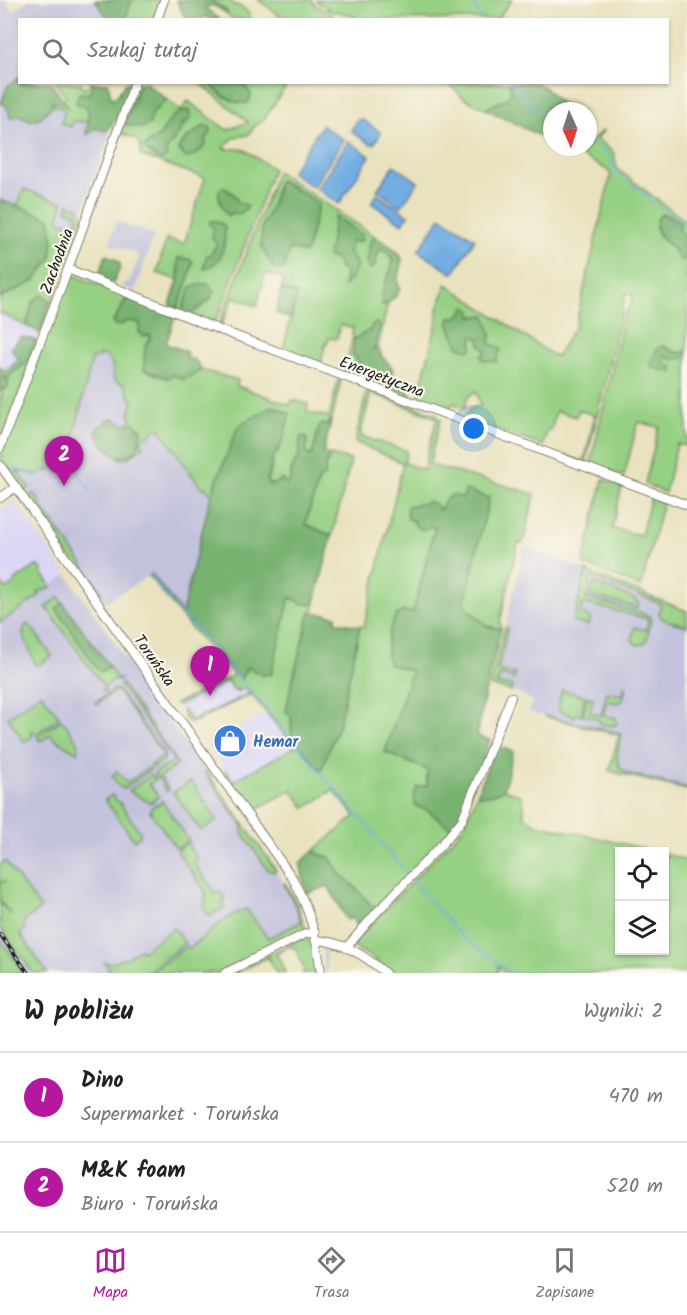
<!DOCTYPE html>
<html lang="pl">
<meta charset="utf-8">
<style>
:root{--surface:#fff;--page:#f2f2f2;--text:#222;--muted:#767676;--line:#e0e0e0;--accent:#b5179e}
body{margin:0;font-family:Kalam,sans-serif;background:var(--page);color:var(--text)}
.controls{position:absolute;right:18px;bottom:18px;display:grid;overflow:hidden;border-radius:0px;box-shadow:0 2px 4px #0004}
.controls button{width:54px;height:54px;display:grid;place-items:center;padding:0;border:0;border-bottom:2px solid var(--line);background:var(--surface);color:var(--text);font:30px sans-serif}
.compass{position:absolute;left:543px;top:102px;width:54px;height:54px;border-radius:50%;background:var(--surface);box-shadow:0 2px 4px #0004;rotate:177deg}
.you{position:absolute;left:474px;top:429px;width:21px;height:21px;margin:-15px;border:4px solid #fff;border-radius:50%;background:#1a73e8;box-shadow:0 0 0 9px #1a73e833}
.badge{display:grid;place-items:center;width:39px;height:39px;border-radius:50%;background:var(--accent);color:#fff;font-size:20px;font-weight:700}
.pin{position:absolute;translate:-50% -50px;filter:drop-shadow(0 2px 3px #0008)}
.pin::after{content:'';position:absolute;top:32px;width:21px;height:18px;background:inherit;clip-path:polygon(0 0,100% 0,50% 100%)}
.list{margin:0;padding:0;list-style:none}
h2{display:flex;justify-content:space-between;align-items:center;height:78px;margin:0;padding:0 24px;font-size:26px}
h2 small{font-size:20px;font-weight:400;color:var(--muted)}
.list li{display:grid;grid-template-columns:39px 1fr auto;gap:18px;align-items:center;box-sizing:border-box;height:90px;padding:0 24px;border-top:2px solid var(--line)}
.list b{display:block;font-size:22px;white-space:nowrap}
.list p{margin:0;font-size:20px;white-space:nowrap;color:var(--muted)}
.list em{font-size:20px;font-style:normal;color:var(--muted)}
.icon{flex:none;width:33px;height:33px;fill:none;stroke:currentColor;stroke-width:2;stroke-linecap:round;stroke-linejoin:round}
.map{position:relative;flex:none;width:687px;height:973px;overflow:hidden}
.search{position:absolute;background:var(--surface);box-shadow:0 2px 4px #0004;left:18px;right:18px;top:18px;height:66px;display:flex;align-items:center;gap:15px;box-sizing:border-box;padding:0 21px;border-radius:0px;color:var(--muted);font-size:22px}
.sheet{height:258px;background:var(--surface)}
nav{display:flex;justify-content:space-around;align-items:center;box-sizing:border-box;height:84px;border-top:2px solid var(--line);background:var(--surface);font-size:16px;color:var(--muted)}
nav a{display:grid;justify-items:center;gap:3px}
nav .on{color:var(--accent)}
.map>svg:first-child{display:block}
</style>
<div class="map">
<svg width="687" height="973" viewBox="0 0 687 973">
<rect width="100%" height="100%" fill="#fbf7ec"/>
<filter id="ink" filterUnits="userSpaceOnUse"><feTurbulence type="fractalNoise" baseFrequency=".0167" numOctaves="2"/><feDisplacementMap in="SourceGraphic" scale="12" xChannelSelector="R" yChannelSelector="G"/><feConvolveMatrix kernelMatrix="1 2 1 2 8 2 1 2 1" color-interpolation-filters="sRGB"/></filter>
<filter id="wash" filterUnits="userSpaceOnUse"><feTurbulence type="fractalNoise" baseFrequency=".008" numOctaves="4" result="noise"/><feDisplacementMap in="SourceGraphic" scale="24" xChannelSelector="R" yChannelSelector="G"/><feGaussianBlur stdDeviation="1.35" result="paint"/><feColorMatrix in="noise" values="0 0 0 0 0 0 0 0 0 0 0 0 0 0 0 0 0 1.4 0 .05"/><feComposite in="paint" operator="in"/></filter>
<g filter="url(#wash)">
<rect width="100%" height="100%" fill="#e9e2bf"/>
<path fill="#dcd6f6" d="M 55,286 L 29,358 L 0,379 L 0,294 Z
M 14,500 L 67,575 L 51,586 L 38,567 L 5,590 L 0,582 L 0,511 Z
M 235,675 L 251,694 L 191,723 L 177,702 Z
M 267,712 L 296,747 L 233,781 L 207,745 Z"/>
<path fill="#c2c2dc" d="M 0,0 L 4,0 L 13,11 L 28,0 L 95,0 L 109,19 L 20,20 L 19,77 L 8,85 L 114,122 L 77,227 L 0,200 Z
M 117,221 L 154,235 L 135,291 L 120,286 L 130,281 L 139,256 L 134,252 L 109,244 Z
M 97,336 L 211,495 L 182,613 L 152,574 L 106,602 L 12,469 Z
M 527,547 L 687,611 L 687,790 L 610,771 L 619,735 L 529,712 L 532,701 L 524,695 L 491,686 L 524,549 Z
M 38,567 L 51,586 L 67,575 L 284,883 L 296,904 L 305,928 L 214,973 L 0,973 L 0,582 L 6,589 Z"/>
<path fill="#96d083" stroke="#597650" stroke-width="1.5" fill-rule="evenodd" d="M 132,0 L 161,0 L 154,19 L 125,20 Z
M 211,0 L 230,0 L 234,5 C 242,6 250,11 250,19 L 233,19 L 227,14 L 225,9 L 217,5 Z
M 258,0 L 311,0 C 316,5 322,13 330,9 L 320,4 L 316,0 L 512,0 L 497,19 L 360,20 L 349,14 L 334,11 L 328,19 L 284,19 Z
M 56,83 L 80,83 L 84,89 L 91,84 L 90,83 L 94,83 L 85,106 L 89,114 L 87,122 L 73,121 L 71,127 L 61,123 L 65,110 L 52,105 L 52,101 L 67,106 L 63,100 L 66,97 Z
M 137,83 L 140,83 L 127,119 L 152,113 L 165,101 L 165,98 L 181,111 L 188,101 L 227,130 L 248,122 L 200,83 L 208,83 L 224,97 L 251,94 L 242,83 L 288,83 L 263,121 L 256,125 L 248,135 L 235,137 L 223,148 C 231,151 237,147 245,150 L 273,169 L 217,319 C 207,325 199,318 189,314 C 196,312 205,303 211,299 L 194,287 L 192,287 L 183,307 L 185,311 L 175,308 L 178,306 L 186,287 L 193,262 L 178,258 L 178,280 L 157,273 L 166,239 L 184,244 L 205,178 L 140,155 C 144,139 134,139 121,133 L 77,255 L 79,268 L 98,277 L 82,272 L 74,265 L 74,262 ZM 191,118 C 181,127 175,138 167,149 L 146,145 L 160,135 Z
M 448,83 L 509,83 L 510,84 L 512,94 L 506,101 L 491,106 L 486,109 L 465,99 Z
M 603,131 L 597,139 L 614,153 L 617,169 L 687,222 L 687,238 L 680,231 L 680,225 L 669,216 L 661,215 C 651,234 659,236 673,249 C 677,253 678,257 682,261 L 685,258 L 687,259 L 687,351 C 679,356 671,350 663,346 L 652,367 L 672,372 L 663,363 L 666,357 L 687,357 L 687,446 L 677,444 L 665,493 L 645,484 L 659,427 L 638,422 L 624,476 L 590,466 L 625,313 L 630,306 L 633,295 L 626,293 L 586,462 L 585,465 L 567,458 L 566,455 L 584,462 L 595,415 L 578,410 L 576,417 L 556,411 L 551,431 L 547,431 L 543,446 L 464,418 C 469,411 472,405 481,406 L 476,391 L 467,398 L 465,408 L 452,403 L 450,411 L 449,407 L 420,403 L 417,401 L 437,322 L 437,312 L 446,284 L 556,357 L 575,327 L 611,174 L 606,169 L 581,155 L 600,132 ZM 483,315 L 491,333 L 490,343 L 492,345 L 499,347 L 498,354 L 485,353 L 485,350 L 479,338 L 474,337 L 458,346 L 449,325 L 450,317 L 473,317 Z
M 277,171 L 376,237 L 370,242 L 374,267 L 379,248 L 385,250 L 391,257 L 393,266 L 385,282 L 383,306 L 388,303 L 378,347 L 372,351 L 380,327 L 370,330 L 353,354 L 359,362 L 370,383 L 344,373 L 353,336 L 352,335 L 353,328 L 340,325 L 337,338 L 334,339 L 329,338 L 327,344 L 325,344 L 321,364 L 283,350 L 297,294 L 281,289 L 284,279 L 265,273 L 257,306 L 234,297 L 221,326 L 219,325 ZM 280,180 L 289,185 L 319,203 L 306,253 L 290,249 L 283,269 L 262,226 L 272,205 ZM 335,216 L 351,241 L 344,285 L 345,271 L 340,269 Z
M 24,189 L 63,203 L 58,220 L 75,226 L 78,214 L 67,210 L 69,204 C 76,206 82,208 83,216 L 41,333 L 38,334 L 50,300 L 33,301 L 26,326 L 0,313 L 0,298 L 34,281 L 51,259 L 53,238 L 50,218 L 17,206 Z
M 76,276 L 128,296 L 113,322 L 115,325 L 120,325 L 128,321 L 138,322 L 140,325 L 139,332 L 143,336 L 150,335 L 151,337 L 145,347 L 144,370 L 167,378 L 174,375 L 190,376 L 202,370 L 238,380 L 237,386 L 290,405 L 292,400 L 308,404 L 307,412 L 329,417 L 338,380 L 341,381 L 332,418 L 327,426 L 325,426 L 317,436 L 312,455 L 309,455 L 306,452 L 307,438 L 301,437 L 298,461 L 291,470 L 290,481 L 286,484 L 279,481 L 275,484 L 268,484 L 267,479 L 271,471 L 273,456 L 278,451 L 290,414 L 275,407 L 270,407 C 259,418 247,416 237,429 L 211,495 L 205,487 L 202,489 L 159,428 L 140,441 L 144,447 L 127,458 L 120,459 L 117,457 L 126,458 L 134,450 L 142,430 L 131,423 L 127,424 L 132,419 L 129,415 L 133,401 L 128,394 L 125,384 C 122,383 118,383 116,381 C 108,375 121,361 100,354 L 98,358 L 92,358 L 69,457 L 71,460 L 61,467 L 58,464 L 47,472 L 45,470 L 37,475 L 16,471 L 28,485 L 28,489 L 25,491 L 23,490 L 2,461 L 0,456 L 66,282 L 72,277 Z
M 35,340 L 38,344 L 0,442 L 0,397 L 2,396 L 0,391 L 7,388 L 9,380 L 7,379 L 3,379 L 28,362 Z
M 369,389 L 438,415 L 437,418 L 441,419 L 432,452 L 430,465 L 535,494 L 523,543 L 518,543 L 500,621 L 501,629 L 487,626 L 464,605 L 489,498 L 463,498 L 440,510 L 423,504 L 410,505 L 413,520 L 416,526 L 435,526 L 413,613 L 397,614 C 387,631 386,644 388,664 L 412,671 L 385,752 L 427,770 L 427,810 L 452,829 L 377,908 L 370,904 L 351,883 L 340,874 L 329,857 L 321,855 L 314,851 L 355,816 L 333,790 L 305,808 L 292,790 L 254,810 L 259,818 C 257,818 255,818 254,817 C 250,813 226,775 225,770 L 233,781 L 295,747 L 251,694 L 192,723 C 187,721 181,717 183,710 L 185,713 L 187,713 L 191,721 L 249,694 L 246,689 L 240,690 L 239,689 L 237,690 L 238,691 L 234,690 L 228,681 L 183,703 L 179,705 L 175,704 L 234,675 L 190,627 L 149,576 L 152,574 L 182,613 L 242,678 L 247,667 L 259,673 L 284,622 L 290,597 L 310,605 L 315,602 L 313,612 L 310,612 L 291,686 L 291,727 L 292,737 L 320,770 L 339,724 L 360,626 L 364,626 L 403,463 L 355,442 L 367,391 ZM 371,393 L 437,418 L 428,451 L 424,470 L 404,463 L 407,451 L 360,436 Z
M 330,455 L 351,460 L 332,536 L 305,524 L 318,483 Z
M 603,479 L 622,486 L 612,529 L 641,535 L 651,497 L 663,502 L 641,587 L 583,564 Z
M 32,494 L 35,495 L 40,501 L 40,504 L 102,592 L 100,593 L 95,593 L 31,502 L 29,497 Z
M 38,565 L 43,571 L 42,573 L 52,587 C 47,591 43,589 38,592 L 40,595 L 0,623 L 0,582 L 6,589 L 15,583 L 14,581 Z
M 586,571 L 687,611 L 687,626 L 662,619 L 659,613 L 661,604 L 591,577 L 586,598 L 638,612 L 651,617 L 651,620 L 646,641 C 643,645 639,646 634,643 L 632,639 L 635,627 L 646,630 L 648,619 L 583,603 L 580,614 L 591,617 L 589,624 L 587,625 L 573,622 Z
M 594,583 L 635,599 L 635,601 L 639,603 L 637,608 L 590,596 Z
M 59,597 L 63,603 L 56,609 L 101,672 L 109,666 L 117,679 L 120,678 L 121,679 L 117,681 L 115,679 L 106,686 L 104,692 L 102,691 L 105,688 L 46,607 Z
M 28,624 L 30,625 L 52,656 L 39,665 L 36,665 L 23,634 L 24,628 Z
M 505,627 L 508,628 L 498,670 L 515,674 L 514,679 L 500,675 L 497,684 L 512,686 L 511,691 L 490,686 Z
M 122,684 L 178,764 L 160,777 L 169,790 L 167,792 L 158,778 L 149,784 L 159,797 L 154,799 L 154,801 L 150,803 L 129,791 L 151,775 L 154,778 L 156,776 L 154,773 C 161,768 167,767 174,761 L 121,687 L 120,685 Z
M 624,684 L 626,687 L 623,700 L 617,703 L 607,701 L 603,715 L 616,718 L 617,722 L 616,725 L 611,726 L 599,723 L 599,719 L 583,715 L 587,697 L 593,698 L 590,712 L 601,715 L 607,692 L 623,695 L 625,686 Z
M 114,689 L 117,689 L 119,691 L 164,754 L 165,758 L 163,761 L 124,789 L 118,785 L 112,776 L 117,771 L 127,783 L 164,756 L 117,690 L 96,704 L 95,703 Z
M 562,690 L 585,696 L 581,715 L 576,714 L 575,717 L 559,711 L 558,706 Z
M 41,693 L 60,718 L 37,733 L 31,730 L 33,736 L 24,742 L 8,717 Z
M 544,716 L 620,733 L 621,737 C 618,751 612,765 627,773 L 687,788 L 687,790 L 609,771 L 619,735 Z
M 60,721 L 63,721 L 78,742 L 78,753 L 53,738 L 51,734 L 40,741 L 37,736 Z
M 206,771 L 276,870 C 274,872 271,872 268,870 L 242,832 L 243,826 L 204,772 Z
M 191,781 L 217,820 L 201,831 L 173,793 Z
M 504,789 L 521,796 L 524,807 L 524,816 L 536,824 L 655,851 L 620,852 L 620,950 L 664,950 L 665,854 L 687,860 L 687,973 L 506,973 L 498,966 L 498,973 L 390,973 L 370,956 L 356,949 L 355,945 L 357,939 L 464,827 L 477,795 C 490,796 493,795 504,789 Z
M 112,795 L 116,800 L 119,802 L 140,832 L 140,836 L 134,840 L 105,800 Z
M 162,801 L 189,840 L 178,848 L 176,848 L 150,811 L 151,808 L 156,804 L 158,805 Z
M 188,842 L 191,845 L 189,847 L 198,860 L 194,863 L 216,894 L 220,891 L 226,901 L 222,904 L 225,907 L 210,916 L 204,909 L 206,892 L 177,851 Z
M 5,861 L 41,908 L 24,921 L 24,930 L 20,934 L 47,973 L 33,973 L 0,927 L 0,903 L 11,915 L 0,901 L 0,884 L 6,881 L 0,883 L 0,865 Z
M 285,883 L 298,906 L 306,931 L 221,973 L 150,973 L 187,946 L 190,948 C 207,935 225,916 246,909 L 268,938 L 301,922 L 296,907 L 284,884 Z
M 174,928 L 185,943 L 146,973 L 111,973 L 104,962 C 111,965 117,962 123,958 L 125,959 L 140,949 L 142,951 Z
M 306,938 C 318,944 316,961 317,973 L 301,973 L 305,971 L 296,949 L 289,946 L 277,954 L 285,973 L 276,973 L 268,957 L 237,973 L 230,973 L 301,939 Z
M 0,939 L 24,973 L 0,973 Z"/>
<path fill="#78b271" stroke="#4a6746" stroke-width="1.5" d="M 95,0 L 132,0 L 125,20 L 109,19 Z
M 177,0 L 210,0 C 216,4 222,7 227,11 L 227,14 C 220,9 212,2 205,8 L 220,19 L 209,19 L 205,16 L 202,19 L 188,19 L 183,14 Z
M 19,77 L 20,82 L 51,83 L 68,107 L 52,101 L 52,106 L 40,118 L 31,121 L 20,115 L 10,118 L 7,106 L 1,103 L 8,86 Z
M 94,83 L 108,83 L 111,98 L 116,97 L 126,83 L 132,83 L 128,91 L 120,115 L 106,131 L 94,128 L 89,134 L 86,134 L 89,114 L 85,106 L 78,104 L 76,102 L 78,95 L 80,93 L 89,94 Z
M 140,83 L 146,83 L 165,98 L 165,101 L 152,113 L 150,124 L 142,128 L 126,125 L 127,119 Z
M 208,83 L 242,83 L 251,94 L 249,102 C 233,108 220,91 208,83 Z
M 535,83 L 544,87 L 558,101 L 574,111 L 552,111 L 552,142 L 486,109 C 496,101 503,104 511,94 L 510,84 L 509,83 Z
M 188,110 L 191,115 L 191,118 L 183,125 L 179,133 L 167,149 L 166,157 L 164,159 L 159,160 L 146,150 L 144,147 L 160,135 L 171,118 L 180,112 Z
M 205,126 L 210,127 L 211,132 L 206,139 C 207,149 195,155 186,158 L 178,149 C 185,139 194,131 205,126 Z
M 279,180 L 319,203 L 306,253 L 290,249 L 283,270 L 273,267 L 261,245 L 262,226 L 272,205 Z
M 223,187 L 234,194 L 238,202 L 248,206 L 247,208 L 239,214 L 231,213 L 228,216 C 222,208 218,200 219,190 Z
M 0,200 L 50,218 L 53,238 L 51,259 L 34,281 L 0,298 Z
M 663,214 L 675,219 L 680,223 L 680,231 L 687,238 L 683,244 L 685,254 L 687,255 L 687,259 L 684,259 L 681,261 L 679,260 C 678,257 677,254 675,252 C 669,242 656,238 656,225 C 656,219 658,216 663,214 Z
M 335,216 L 362,235 L 362,240 L 357,242 L 351,241 L 349,252 L 357,265 L 352,278 L 344,286 L 345,271 L 340,269 L 338,260 L 328,257 Z
M 210,221 L 217,221 L 225,226 C 225,239 225,257 213,265 C 211,267 207,268 204,269 L 206,256 L 211,254 L 217,244 C 211,239 211,236 214,229 L 210,225 Z
M 376,237 C 384,243 401,250 402,261 C 403,267 398,275 397,281 L 400,288 C 397,297 391,302 382,306 C 381,298 383,289 386,281 C 392,266 400,258 380,248 L 374,267 L 370,269 L 367,265 L 370,242 Z
M 106,255 L 116,259 L 120,264 L 120,268 L 113,283 L 98,277 Z
M 178,258 L 189,259 L 193,262 L 186,287 L 178,306 L 175,308 L 170,305 L 179,278 Z
M 203,284 L 208,284 L 214,292 C 212,299 196,312 189,314 L 185,311 L 183,307 L 191,287 Z
M 281,289 L 297,294 L 291,319 L 276,313 Z
M 41,295 L 50,300 L 39,332 L 26,326 L 33,302 Z
M 128,296 L 165,310 L 175,316 L 166,344 L 187,352 L 186,358 L 195,360 L 202,370 L 184,380 L 174,375 L 167,378 L 144,370 L 145,346 L 151,337 L 150,335 L 143,336 L 139,332 L 140,325 L 138,322 L 128,321 L 120,325 L 115,325 L 113,322 Z
M 466,307 L 471,310 L 473,317 L 483,315 L 485,315 L 491,333 L 490,343 L 492,345 L 500,347 L 501,350 L 498,354 L 497,362 L 483,360 L 481,356 L 485,353 L 485,350 L 480,345 L 479,338 L 474,337 L 472,338 L 472,349 L 467,350 L 458,346 L 449,325 L 450,317 L 458,317 Z
M 377,323 L 380,327 L 373,350 L 378,347 L 382,357 L 392,367 C 394,388 407,378 412,399 L 370,383 L 359,362 L 353,354 L 354,339 L 370,330 L 372,325 Z
M 21,337 L 35,340 L 28,362 L 11,374 L 11,376 L 4,378 L 9,380 L 7,388 L 0,391 L 0,367 L 4,371 L 19,360 L 11,348 Z
M 663,346 C 670,350 679,356 687,351 L 687,357 L 674,360 L 666,357 L 663,363 L 673,367 L 672,372 L 652,367 L 650,362 L 658,348 Z
M 270,407 L 275,407 L 290,414 C 287,423 285,434 282,443 C 279,449 274,454 272,460 C 270,467 270,472 267,479 L 269,484 L 275,484 L 283,479 L 286,484 L 290,481 L 294,462 L 298,460 L 301,437 L 305,436 L 307,438 L 306,452 L 309,455 L 312,455 L 319,427 L 323,424 L 327,426 L 332,418 L 323,453 L 330,455 L 325,465 L 325,474 L 323,478 L 319,479 L 318,483 L 305,524 L 332,536 L 315,602 C 306,608 299,601 290,597 L 271,675 L 266,674 L 262,676 L 259,673 L 247,667 L 241,679 L 182,613 L 211,495 L 237,429 C 247,416 259,418 270,407 Z
M 108,419 L 114,419 L 124,424 L 135,423 L 137,428 L 139,427 L 142,429 L 137,449 L 126,458 C 112,456 103,445 96,433 L 98,428 Z
M 466,490 L 489,498 L 464,605 L 487,626 L 501,629 L 484,697 L 477,733 L 479,737 L 490,740 L 463,814 L 452,829 L 427,810 L 415,806 L 414,795 L 417,787 L 427,786 L 427,770 L 385,752 L 412,671 L 388,664 C 386,645 387,630 397,614 L 404,611 L 413,613 L 435,526 L 430,526 L 427,529 L 421,530 L 416,526 L 413,520 L 408,519 L 406,507 C 414,503 421,506 428,501 L 436,504 L 440,510 L 445,500 L 452,495 L 463,498 Z
M 63,603 L 109,666 L 101,672 L 95,666 L 56,608 Z
M 310,612 L 336,616 L 336,622 L 360,626 L 339,724 L 321,771 L 292,737 L 291,716 L 286,711 L 291,686 Z
M 495,746 L 513,751 L 504,789 C 493,795 490,796 477,795 Z
M 314,851 L 321,855 L 329,857 L 340,874 L 351,883 L 370,904 L 377,908 L 359,928 L 352,918 L 347,920 L 328,886 L 308,893 C 301,884 304,873 300,863 Z"/>
<path fill="#72ade3" stroke="#476480" stroke-width="1.5" d="M 362,119 L 380,132 L 380,135 L 374,144 L 371,144 L 353,133 L 352,129 L 358,120 Z
M 322,125 L 344,140 L 313,187 L 291,172 Z
M 348,141 L 370,156 L 339,204 L 317,189 Z
M 394,165 L 418,182 L 401,207 L 377,190 Z
M 377,194 L 408,215 L 403,224 L 371,203 Z
M 441,217 L 475,239 L 453,274 L 418,251 Z"/>
<g fill="none" stroke-linecap="round" stroke-linejoin="round">
<path stroke="#72ade3" stroke-width="1.5" d="M 473,0 L 481,20
M 512,82 L 521,91 L 531,107 L 552,117
M 588,140 L 610,155 L 614,172 L 627,181
M 629,183 L 643,192 L 651,201 L 687,226
M 7,467 L 39,474 L 65,455 L 69,460
M 75,468 L 91,491
M 150,575 L 169,599 L 244,683 L 408,874
M 413,881 L 463,938 L 512,973
M 326,973 L 324,951 L 327,948 L 335,949"/>
</g>
</g>
<g filter="url(#ink)">
<g fill="none" stroke-linecap="round" stroke-linejoin="round">
<defs>
<path id="minor" d="M 157,20 L 164,0
M 68,269 L 215,328 L 687,505
M 0,448 L 68,269 L 135,82
M 0,465 L 293,879 C 311,913 316,935 321,973
M 0,498 L 16,487
M 317,940 C 343,942 366,956 385,973
M 346,948 L 376,913 L 444,842 L 462,820 L 511,697
M 225,973 L 305,934 L 315,932"/>
</defs>
<use href="#minor" stroke="#827f6e" stroke-width="10"/>
<use href="#minor" stroke="#fff" stroke-width="8"/>
<defs>
<path id="rail" d="M 0,934 L 28,973"/>
</defs>
<use href="#rail" stroke="#1c1c1c" stroke-width="4"/>
<use href="#rail" stroke="#fbf7ec" stroke-width="1.5" stroke-dasharray="4.5" stroke-linecap="butt"/>
</g>
</g>
<defs>
<symbol id="shop-disc" viewBox="-11 -11 22 22"><circle r="9.5" fill="#3f7fe0" stroke="#fbf7ec"/><path d="M-5-2.5h2.3a2.7 3.5 0 0 1 5.4 0H5L5.5 6h-11ZM-1.5-2.5h3a1.5 2.3 0 0 0-3 0Z" fill="#fff"/></symbol>
</defs>
<g fill-rule="evenodd">
<use href="#shop-disc" x="211" y="722" width="38" height="38"/>
</g>
<g text-anchor="middle" stroke-width="4.5" stroke-linejoin="round" paint-order="stroke">
<g font-size="16" fill="#1c1c1c" stroke="#fbf7ec">
<text transform="translate(56 261) rotate(-70)" y="6">Zachodnia</text>
<text transform="translate(382 376) rotate(21)" y="6">Energetyczna</text>
<text transform="translate(155 660) rotate(55)" y="6">Toruńska</text>
</g>
<g font-size="16" font-weight="bold" fill="#366cbe" stroke="#fbf7ec" text-anchor="start">
<text x="253" y="747">Hemar</text>
</g>
</g>
</svg>
<div class="controls">
<button><svg class="icon" aria-label="locate" viewBox="0 0 24 24"><circle cx="12" cy="12" r="6"/><path d="M12 2v4M12 18v4M2 12h4M18 12h4"/></svg></button>
<button><svg class="icon" aria-label="layers" viewBox="0 0 24 24"><path d="M12 4l9 5-9 5-9-5zM3 14l9 5 9-5"/></svg></button>
</div>
<svg class="compass" viewBox="-18 -18 36 36"><path d="M0-13l5 13h-10z" fill="#e53935"/><path d="M0 13l5-13h-10z" fill="#767676"/></svg>
<div class="you"></div>
<div class="pin badge" style="left:210px;top:696px">1</div>
<div class="pin badge" style="left:64px;top:486px">2</div>
<div class="search"><svg class="icon" aria-label="search" viewBox="0 0 24 24"><circle cx="10" cy="10" r="6"/><path d="M15 15l6 6"/></svg>Szukaj tutaj</div>
</div>
<section class="sheet">
<h2>W pobliżu<small>Wyniki: 2</small></h2>
<ul class="list">
<li><span class="badge">1</span><div><b>Dino</b><p>Supermarket · Toruńska</p></div><em>470 m</em></li>
<li><span class="badge">2</span><div><b>M&amp;K foam</b><p>Biuro · Toruńska</p></div><em>520 m</em></li>
</ul>
</section>
<nav>
<a class="on"><svg class="icon" aria-label="map" viewBox="0 0 24 24"><path d="M3 6l6-2 6 2 6-2v14l-6 2-6-2-6 2zM9 4v14M15 6v14"/></svg>Mapa</a>
<a><svg class="icon" aria-label="directions" viewBox="0 0 24 24"><path d="M12 3l9 9-9 9-9-9zM9 14v-3h6M13 9l2 2-2 2"/></svg>Trasa</a>
<a><svg class="icon" aria-label="saved" viewBox="0 0 24 24"><path d="M7 4h10v16l-5-4-5 4z"/></svg>Zapisane</a>
</nav>
